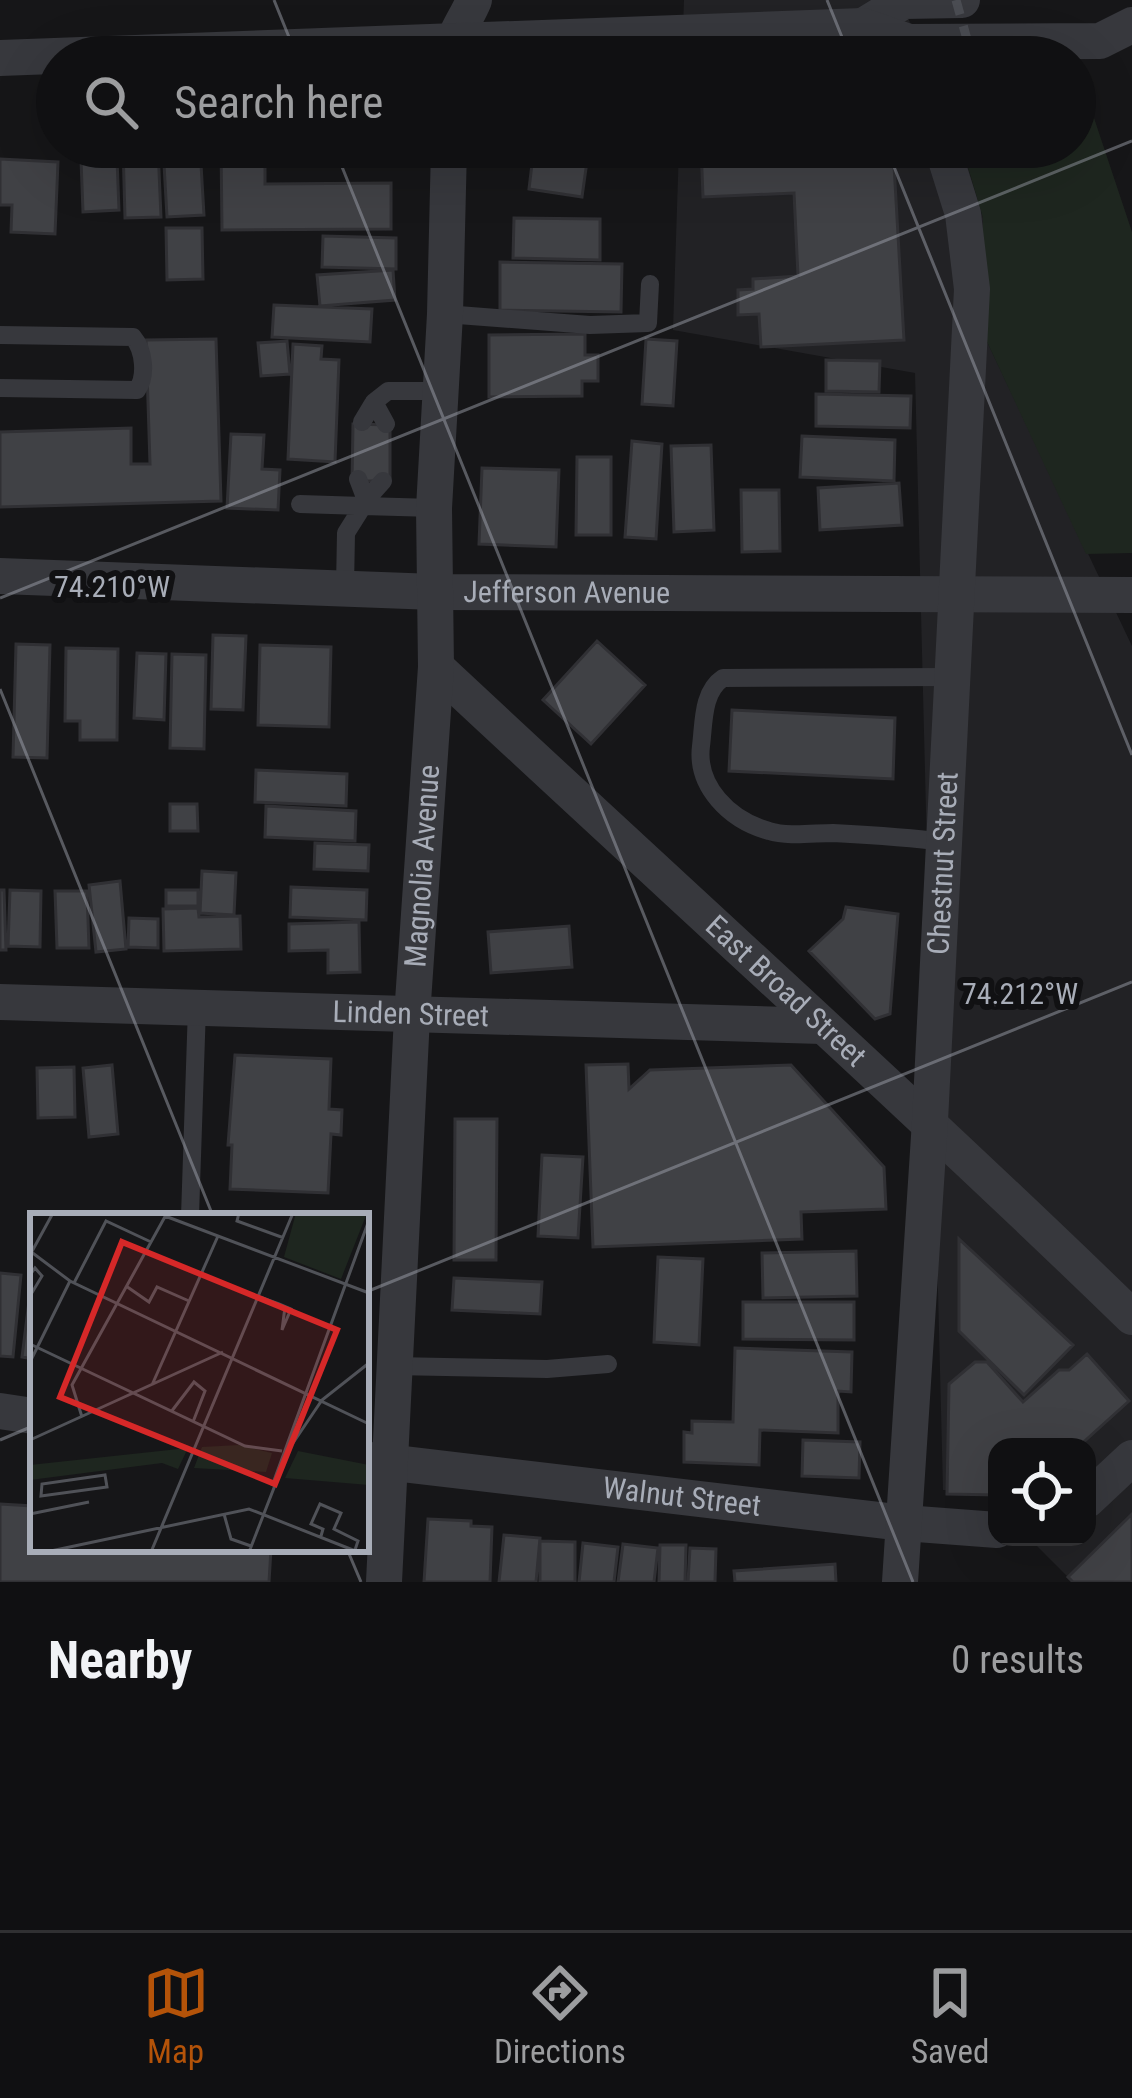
<!DOCTYPE html>
<meta charset="utf-8">
<style>
:root{--surface:#101012;--page:#1e1e20;--text:#f1f3f6;--muted:#9c9d9f;--line:#303032;--accent:#b45309}
body{margin:0;font-family:"Roboto Condensed",sans-serif;background:var(--page);color:var(--text)}
.controls{position:absolute;right:36px;bottom:36px;display:grid;overflow:hidden;border-radius:24px;box-shadow:0 12px 48px #0002}
.controls button{width:108px;height:108px;display:grid;place-items:center;padding:0;border:0;border-bottom:3px solid var(--line);background:var(--surface);color:var(--text);font:60px sans-serif}
.list{margin:0;padding:0;list-style:none}
h2{display:flex;justify-content:space-between;align-items:center;height:156px;margin:0;padding:0 48px;font-size:51px}
h2 small{font-size:39px;font-weight:400;color:var(--muted)}
.icon{flex:none;width:66px;height:66px;fill:none;stroke:currentColor;stroke-width:2;stroke-linecap:round;stroke-linejoin:round}
.map{position:relative;flex:none;width:1132px;height:1582px;overflow:hidden}
.search{position:absolute;background:var(--surface);box-shadow:0 12px 48px #0002;left:36px;right:36px;top:36px;height:132px;display:flex;align-items:center;gap:30px;box-sizing:border-box;padding:0 42px;border-radius:66px;color:var(--muted);font-size:45px}
.sheet{height:348px;background:var(--surface)}
nav{display:flex;justify-content:space-around;align-items:center;box-sizing:border-box;height:168px;border-top:3px solid var(--line);background:var(--surface);font-size:33px;color:var(--muted)}
nav a{display:grid;justify-items:center;gap:6px}
nav .on{color:var(--accent)}
.map>svg:first-child{display:block}
</style>
<div class="map">
<svg width="1132" height="1582" viewBox="0 0 1132 1582">
<rect width="100%" height="100%" fill="#161618"/>
<path fill="#222225" d="M 684,0 L 899,0 L 927,57 L 682,57 Z
M 679,147 L 962,147 L 983,218 L 981,329 L 1132,646 L 1132,1582 L 1073,1582 L 1028,1537 L 1087,1537 L 1087,1447 L 997,1447 L 997,1505 L 984,1492 L 943,1490 L 915,373 L 673,330 Z"/>
<path fill="#1e261f" d="M 1084,88 L 1132,232 L 1132,553 L 1086,554 L 981,329 L 983,218 L 962,147 L 1075,147 L 1075,89 Z"/>
<path fill="#404145" stroke="#303034" stroke-width="3" d="M 123,147 L 158,147 L 161,217 L 125,218 Z
M 163,147 L 200,147 L 204,215 L 167,217 Z
M 221,147 L 265,147 L 265,184 L 391,183 L 391,229 L 222,230 Z
M 534,147 L 589,147 L 582,197 L 529,189 Z
M 605,147 L 636,147 L 636,166 L 604,165 Z
M 651,147 L 682,147 L 681,166 L 650,164 Z
M 701,147 L 893,147 L 904,340 L 761,347 L 759,314 L 738,315 L 738,290 L 753,289 L 753,279 L 798,276 L 794,193 L 703,197 Z
M 117,158 L 119,210 L 83,212 L 81,160 Z
M 0,159 L 58,162 L 55,234 L 11,232 L 12,205 L 0,205 Z
M 514,218 L 600,219 L 600,260 L 513,258 Z
M 166,228 L 202,228 L 203,279 L 167,280 Z
M 323,236 L 396,238 L 396,269 L 322,267 Z
M 500,262 L 622,264 L 621,312 L 500,310 Z
M 393,270 L 395,300 L 320,306 L 317,275 Z
M 274,305 L 372,309 L 370,342 L 272,337 Z
M 585,334 L 585,355 L 598,355 L 598,381 L 582,381 L 582,396 L 489,397 L 489,335 Z
M 216,339 L 221,501 L 0,507 L 0,432 L 131,428 L 131,464 L 150,464 L 146,340 Z
M 646,339 L 677,341 L 673,406 L 642,404 Z
M 287,341 L 290,374 L 261,376 L 258,343 Z
M 293,344 L 322,346 L 321,359 L 339,360 L 335,462 L 288,459 Z
M 826,360 L 880,361 L 879,392 L 826,391 Z
M 816,394 L 911,396 L 910,428 L 816,426 Z
M 353,424 L 390,425 L 390,481 L 352,481 Z
M 231,434 L 264,435 L 262,469 L 280,470 L 278,510 L 227,508 Z
M 802,436 L 895,440 L 894,481 L 800,477 Z
M 632,441 L 662,444 L 656,539 L 625,537 Z
M 711,445 L 714,530 L 674,532 L 671,446 Z
M 577,457 L 611,457 L 611,535 L 576,535 Z
M 482,468 L 559,470 L 556,547 L 479,544 Z
M 899,483 L 902,525 L 820,530 L 818,488 Z
M 741,490 L 779,490 L 780,551 L 742,552 Z
M 213,635 L 246,636 L 243,710 L 211,709 Z
M 597,641 L 645,685 L 591,744 L 543,700 Z
M 16,644 L 50,645 L 47,758 L 13,757 Z
M 260,645 L 331,647 L 329,727 L 258,725 Z
M 66,648 L 118,649 L 117,740 L 80,740 L 80,721 L 65,721 Z
M 137,653 L 166,654 L 164,720 L 134,718 Z
M 172,654 L 206,655 L 204,749 L 170,748 Z
M 732,710 L 895,718 L 893,779 L 729,771 Z
M 256,770 L 347,774 L 346,806 L 255,802 Z
M 170,804 L 197,804 L 198,831 L 170,831 Z
M 266,806 L 356,811 L 355,841 L 265,837 Z
M 315,843 L 369,845 L 368,871 L 314,869 Z
M 202,871 L 236,873 L 234,915 L 200,913 Z
M 120,881 L 126,949 L 96,952 L 89,885 Z
M 291,887 L 367,890 L 366,920 L 290,917 Z
M 0,890 L 4,890 L 6,950 L 0,950 Z
M 10,890 L 41,891 L 40,947 L 8,946 Z
M 166,890 L 198,890 L 198,906 L 166,906 Z
M 55,891 L 87,891 L 89,948 L 57,948 Z
M 846,907 L 898,914 L 890,1014 L 875,1019 L 809,951 L 843,919 Z
M 198,908 L 199,917 L 240,916 L 241,949 L 164,951 L 163,909 Z
M 129,918 L 158,919 L 158,948 L 128,947 Z
M 359,922 L 360,972 L 328,973 L 328,950 L 289,951 L 289,924 Z
M 569,926 L 572,967 L 491,973 L 488,932 Z
M 235,1055 L 331,1059 L 329,1109 L 342,1110 L 341,1135 L 331,1134 L 328,1193 L 230,1189 L 232,1145 L 228,1145 Z
M 628,1064 L 629,1089 L 650,1070 L 791,1065 L 884,1167 L 886,1209 L 801,1212 L 802,1239 L 593,1247 L 586,1065 Z
M 112,1065 L 118,1134 L 89,1137 L 83,1068 Z
M 74,1067 L 75,1117 L 38,1118 L 37,1068 Z
M 455,1119 L 497,1119 L 496,1260 L 454,1260 Z
M 542,1155 L 583,1157 L 578,1238 L 538,1236 Z
M 959,1239 L 1073,1345 L 1024,1395 L 959,1331 Z
M 856,1251 L 857,1296 L 763,1298 L 762,1253 Z
M 658,1257 L 703,1259 L 699,1345 L 654,1342 Z
M 0,1273 L 21,1275 L 13,1357 L 0,1356 Z
M 32,1277 L 33,1277 L 33,1359 L 22,1357 Z
M 454,1278 L 542,1282 L 540,1314 L 452,1310 Z
M 743,1302 L 854,1302 L 854,1340 L 743,1339 Z
M 735,1348 L 852,1352 L 851,1392 L 838,1391 L 838,1433 L 760,1430 L 759,1465 L 684,1462 L 684,1432 L 692,1433 L 692,1421 L 733,1422 Z
M 1087,1354 L 1129,1401 L 1078,1447 L 997,1447 L 997,1495 L 947,1494 L 949,1384 L 975,1362 L 987,1362 L 1023,1402 L 1059,1370 L 1069,1370 Z
M 803,1440 L 860,1442 L 859,1478 L 802,1476 Z
M 0,1504 L 33,1506 L 33,1549 L 271,1549 L 269,1582 L 0,1582 Z
M 1132,1514 L 1132,1582 L 1073,1582 L 1068,1577 Z
M 428,1519 L 471,1521 L 471,1526 L 492,1527 L 490,1582 L 424,1582 Z
M 504,1535 L 540,1538 L 536,1582 L 499,1582 Z
M 540,1541 L 575,1542 L 575,1582 L 540,1582 Z
M 583,1543 L 618,1547 L 614,1582 L 579,1582 Z
M 623,1544 L 658,1548 L 654,1582 L 618,1582 Z
M 660,1545 L 686,1545 L 685,1582 L 659,1582 Z
M 690,1548 L 716,1549 L 715,1582 L 688,1582 Z
M 835,1564 L 836,1582 L 735,1582 L 734,1571 Z"/>
<g fill="none" stroke-linecap="round" stroke-linejoin="round">
<path stroke="#37383d" stroke-width="18" d="M 445,314 L 590,325 L 648,323 L 650,284
M 0,335 L 133,337 C 144,350 147,376 137,390 L 0,388
M 374,402 L 388,391 L 440,391
M 362,422 L 374,402 L 386,424
M 358,479 L 366,500 L 383,481
M 300,504 L 363,506 L 366,500
M 345,587 L 346,533 L 363,506 L 434,508
M 944,842 C 907,837 871,835 833,833 C 814,833 788,837 769,831 C 729,820 696,786 701,746 C 704,723 702,692 723,678 L 952,677
M 190,1216 L 197,1007
M 393,1366 L 547,1369 L 608,1364"/>
<g stroke="#37383d" stroke-width="36">
<path d="M 863,26 L 904,1 L 962,0"/>
<path d="M 451,57 C 452,35 466,20 474,0"/>
<path d="M 0,58 L 863,26 L 909,42 L 1100,41 L 1132,25"/>
<path id="s1" d="M 0,576 L 435,592 L 1132,595"/>
<path id="s2" d="M 436,667 C 668,884 904,1096 1132,1317"/>
<path id="s3" d="M 0,1002 L 822,1026"/>
<path d="M 0,1411 L 33,1416"/>
<path id="s4" d="M 369,1460 L 904,1523 L 997,1530"/>
<path d="M 1087,1500 L 1132,1458"/>
<path id="s5" d="M 384,1582 L 412,1016 L 436,667 L 434,508 L 445,314 L 449,147"/>
<path id="s6" d="M 900,1582 L 930,1121 L 972,289 L 963,214 L 942,147"/>
</g>
<path stroke="#4a4c52" stroke-width="9" stroke-dasharray="15 12" stroke-linecap="butt" d="M 956,0 L 972,57"/>
</g>
<path fill="none" stroke="#a8adb8" stroke-width="3" stroke-opacity="0.45" d="M 274,0 L 297,57M 827,0 L 850,57M 334,147 L 913,1582M 886,147 L 1132,755M 0,598 L 1132,141M 0,689 L 213,1216M 366,1292 L 1132,982M 0,1440 L 33,1426M 347,1549 L 361,1582"/>
<g text-anchor="middle" stroke-width="12" stroke-linejoin="round" paint-order="stroke">
<g font-size="30" fill="#a8adb8" stroke="#111113">
<text dy="10" stroke="none"><textPath href="#s1" startOffset="567">Jefferson Avenue</textPath></text>
<text dy="10" stroke="none"><textPath href="#s6" startOffset="720">Chestnut Street</textPath></text>
<text dy="10" stroke="none"><textPath href="#s5" startOffset="717">Magnolia Avenue</textPath></text>
<text dy="10" stroke="none"><textPath href="#s2" startOffset="477">East Broad Street</textPath></text>
<text dy="10" stroke="none"><textPath href="#s3" startOffset="411">Linden Street</textPath></text>
<text dy="10" stroke="none"><textPath href="#s4" startOffset="315">Walnut Street</textPath></text>
</g>
</g>
<g transform="translate(30 1213)">
<rect width="339" height="339" fill="#161618"/>
<path d="M 266,0 L 337,0 L 311,66 L 254,44 ZM 209,232 L 242,240 L 236,259 L 164,255 L 172,234 ZM 158,235 L 148,256 L 132,250 L 0,267 L 0,252 ZM 268,238 L 339,252 L 339,272 L 255,265 Z" fill="#1e261f"/>
<path fill="none" stroke="#505258" stroke-width="3" d="M 209,0 L 207,8 L 254,25M 135,3 L 339,80M 0,38 L 40,68 L 339,211M 0,42 L 23,0M 0,62 L 5,55 L 12,63 L 0,83M 44,70 L 76,8 L 121,29M 96,73 L 119,89 L 127,74 L 159,88M 230,84 L 238,87 L 249,91 L 261,96 L 252,117 L 255,94M 0,131 L 215,233 L 252,238M 0,149 L 40,68M 122,172 L 188,23M 141,199 L 164,169 L 175,178 L 163,209M 52,204 L 42,172 L 137,0M 0,227 L 193,139M 263,230 L 292,187 L 339,150M 75,262 L 77,274 L 11,283 L 12,271 ZM 242,273 L 339,7M 0,301 L 59,289M 194,301 L 201,326 L 221,333M 291,323 L 293,316 L 281,311 L 290,291 L 311,300 L 304,316 L 328,328 L 325,337M 16,339 L 219,296 L 328,339M 121,339 L 263,0M 219,339 L 256,244"/>
<path fill="#d62828" fill-opacity="0.15" stroke="#d62828" stroke-width="6" d="M 92,29 L 307,117 L 245,271 L 30,184 Z"/>
<rect width="339" height="339" fill="none" stroke="#a8adb8" stroke-width="6"/>
</g>
<g font-size="30" text-anchor="middle" fill="#a8adb8" stroke="#111113" stroke-width="12" stroke-linejoin="round" paint-order="stroke">
<text x="112" y="597">74.210°W</text>
<text x="1020" y="1004">74.212°W</text>
</g>
</svg>
<div class="controls">
<button><svg class="icon" aria-label="locate" viewBox="0 0 24 24"><circle cx="12" cy="12" r="6"/><path d="M12 2v4M12 18v4M2 12h4M18 12h4"/></svg></button>
</div>
<div class="search"><svg class="icon" aria-label="search" viewBox="0 0 24 24"><circle cx="10" cy="10" r="6"/><path d="M15 15l6 6"/></svg>Search here</div>
</div>
<section class="sheet">
<h2>Nearby<small>0 results</small></h2>
<ul class="list">
</ul>
</section>
<nav>
<a class="on"><svg class="icon" aria-label="map" viewBox="0 0 24 24"><path d="M3 6l6-2 6 2 6-2v14l-6 2-6-2-6 2zM9 4v14M15 6v14"/></svg>Map</a>
<a><svg class="icon" aria-label="directions" viewBox="0 0 24 24"><path d="M12 3l9 9-9 9-9-9zM9 14v-3h6M13 9l2 2-2 2"/></svg>Directions</a>
<a><svg class="icon" aria-label="saved" viewBox="0 0 24 24"><path d="M7 4h10v16l-5-4-5 4z"/></svg>Saved</a>
</nav>
